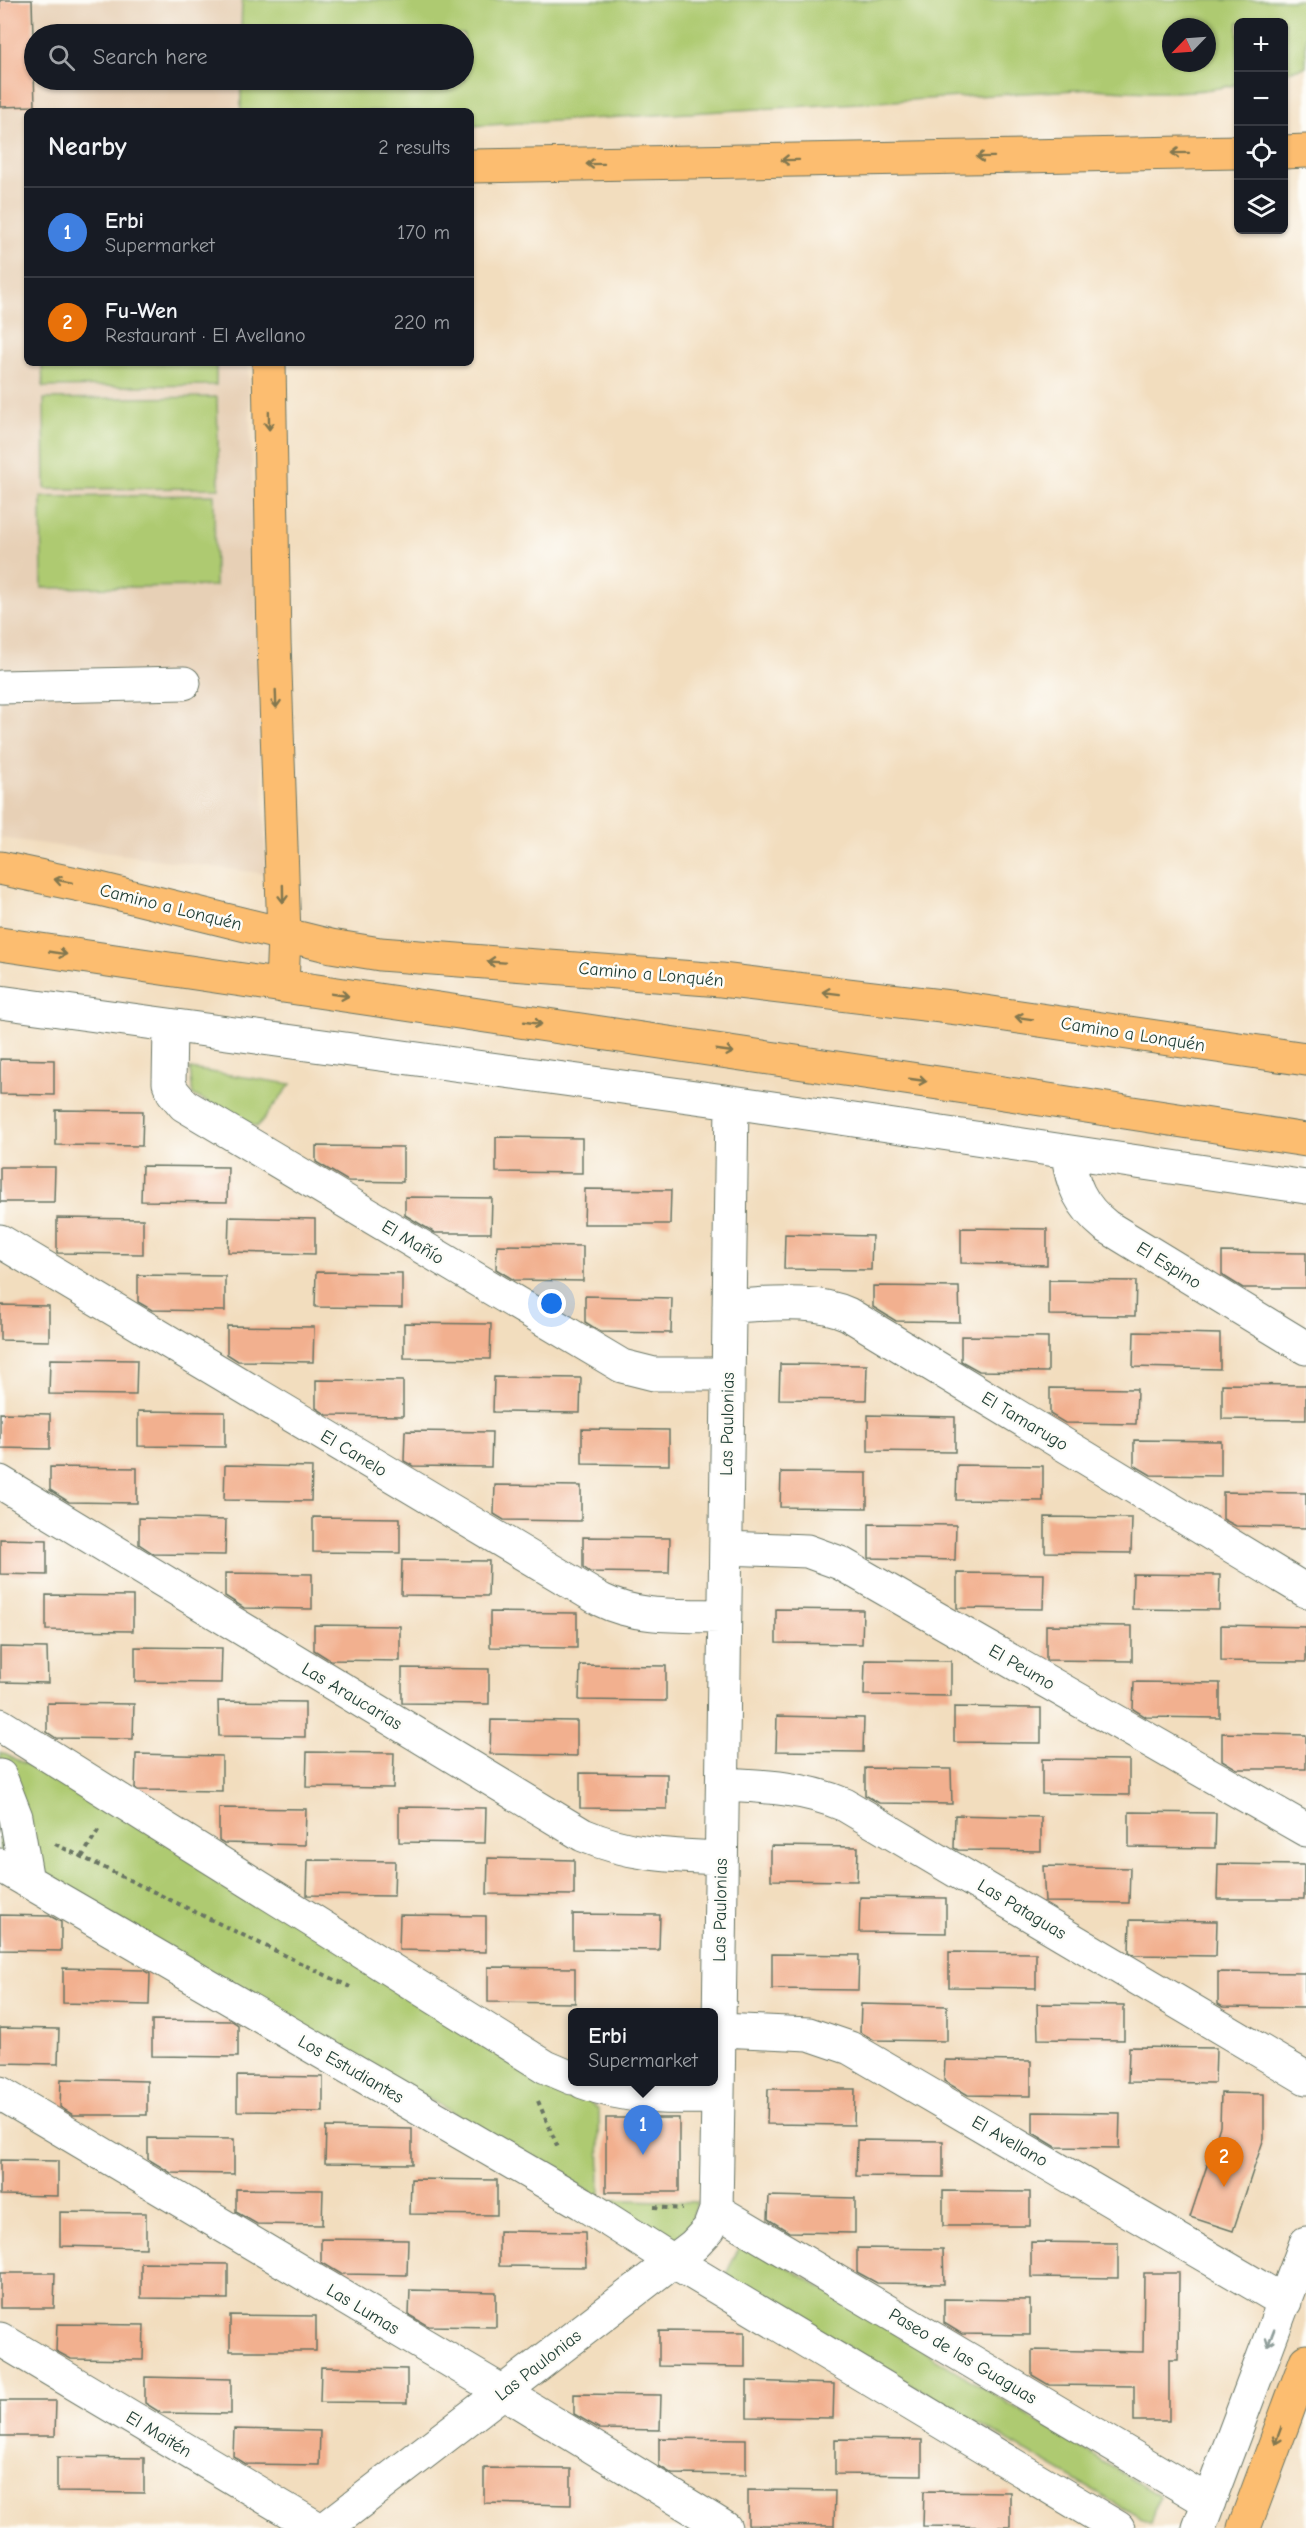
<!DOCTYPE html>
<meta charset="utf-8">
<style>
:root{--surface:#171b24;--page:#242831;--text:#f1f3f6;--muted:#9ea1a6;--line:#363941;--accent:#d690ce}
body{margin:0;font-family:"Comic Neue",sans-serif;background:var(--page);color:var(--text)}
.controls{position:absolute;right:18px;top:18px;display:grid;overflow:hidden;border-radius:9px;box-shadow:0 2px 4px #0004}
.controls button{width:54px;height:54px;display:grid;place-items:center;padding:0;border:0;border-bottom:2px solid var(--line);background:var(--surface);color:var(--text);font:30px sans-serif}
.compass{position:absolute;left:1162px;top:18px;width:54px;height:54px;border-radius:50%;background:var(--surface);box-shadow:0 2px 4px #0004;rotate:245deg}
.you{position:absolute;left:552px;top:1304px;width:21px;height:21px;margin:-15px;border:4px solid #fff;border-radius:50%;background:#1a73e8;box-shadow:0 0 0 9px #1a73e833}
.badge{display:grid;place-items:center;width:39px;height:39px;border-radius:50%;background:var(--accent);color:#fff;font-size:20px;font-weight:700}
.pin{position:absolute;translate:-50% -50px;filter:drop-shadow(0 2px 3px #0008)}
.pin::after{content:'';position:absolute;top:32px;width:21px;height:18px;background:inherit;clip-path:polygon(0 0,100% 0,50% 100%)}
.popup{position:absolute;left:568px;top:2008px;width:150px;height:78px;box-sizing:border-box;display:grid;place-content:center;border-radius:9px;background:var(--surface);filter:drop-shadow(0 2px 4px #0005);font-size:20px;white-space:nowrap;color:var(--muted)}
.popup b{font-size:22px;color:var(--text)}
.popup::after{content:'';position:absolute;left:50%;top:100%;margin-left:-12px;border:12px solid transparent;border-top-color:var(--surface)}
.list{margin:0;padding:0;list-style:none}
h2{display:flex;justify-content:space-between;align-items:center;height:78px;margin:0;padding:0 24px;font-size:26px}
h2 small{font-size:20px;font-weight:400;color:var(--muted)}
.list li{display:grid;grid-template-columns:39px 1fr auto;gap:18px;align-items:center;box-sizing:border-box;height:90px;padding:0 24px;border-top:2px solid var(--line)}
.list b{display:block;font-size:22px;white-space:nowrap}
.list p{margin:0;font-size:20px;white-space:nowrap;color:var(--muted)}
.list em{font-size:20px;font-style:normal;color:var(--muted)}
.icon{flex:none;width:33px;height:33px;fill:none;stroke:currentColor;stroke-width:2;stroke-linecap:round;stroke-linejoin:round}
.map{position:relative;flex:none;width:1306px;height:2528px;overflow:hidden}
.search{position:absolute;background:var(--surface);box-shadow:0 2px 4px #0004;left:24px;top:24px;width:450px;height:66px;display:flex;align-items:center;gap:15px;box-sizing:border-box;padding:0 21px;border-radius:33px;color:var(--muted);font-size:22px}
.panel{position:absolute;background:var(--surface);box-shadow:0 2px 4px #0004;left:24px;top:108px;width:450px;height:258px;border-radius:9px}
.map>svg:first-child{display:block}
</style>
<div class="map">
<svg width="1306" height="2528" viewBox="0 0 1306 2528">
<rect width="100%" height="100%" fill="#fdfcf7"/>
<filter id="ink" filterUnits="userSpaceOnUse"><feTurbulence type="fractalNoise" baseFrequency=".0167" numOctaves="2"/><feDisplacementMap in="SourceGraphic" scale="12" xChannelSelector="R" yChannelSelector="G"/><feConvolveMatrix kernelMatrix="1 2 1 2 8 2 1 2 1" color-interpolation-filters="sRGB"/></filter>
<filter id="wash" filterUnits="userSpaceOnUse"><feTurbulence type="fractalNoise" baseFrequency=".008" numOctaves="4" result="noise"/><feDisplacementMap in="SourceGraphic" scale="24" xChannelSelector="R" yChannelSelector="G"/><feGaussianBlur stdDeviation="1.35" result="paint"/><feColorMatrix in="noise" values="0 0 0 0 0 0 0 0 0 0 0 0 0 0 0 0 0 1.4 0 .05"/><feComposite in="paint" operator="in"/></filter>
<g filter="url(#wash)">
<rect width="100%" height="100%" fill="#f2ddbe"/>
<path fill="#e7d0b6" d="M 0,0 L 242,0 L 241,34 L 34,34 L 34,80 L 241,80 L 241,111 L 27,111 L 27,363 L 248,363 L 266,874 L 0,838 Z"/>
<path fill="#aeca71" stroke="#668452" stroke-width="1.5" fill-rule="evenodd" d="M 242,0 L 1306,0 L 1306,67 L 1284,72 L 1284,22 L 1238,22 L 1238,84 C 1190,96 1143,92 1093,89 L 471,126 L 471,111 L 241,111 L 241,80 L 464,80 L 464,34 L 241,34 ZM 1171,27 L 1207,27 L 1207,63 L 1171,63 Z
M 42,363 L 216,363 L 216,385 L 43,387 Z
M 217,397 L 219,488 L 45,489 L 44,399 Z
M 214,495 L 215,586 L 42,588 L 41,497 Z
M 190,1069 L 291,1084 L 257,1127 L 193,1095 Z
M 0,1752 L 121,1809 L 567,2084 L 599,2110 L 600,2198 L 0,1851 Z
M 588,2199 L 697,2202 L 691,2223 L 673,2244 Z
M 743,2240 L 1159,2496 L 1151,2524 L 725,2276 Z"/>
<g id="blocks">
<path fill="#f2b08f" d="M 0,0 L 32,0 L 35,106 L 0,107 Z
M 0,1059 L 54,1060 L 54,1095 L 0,1094 Z
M 56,1110 L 143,1111 L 142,1146 L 56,1145 Z
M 496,1137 L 582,1138 L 582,1173 L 496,1172 Z
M 316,1146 L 403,1147 L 403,1182 L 348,1181 L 316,1162 Z
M 142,1166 L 228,1167 L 227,1202 L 141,1201 Z
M 0,1167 L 55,1167 L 54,1202 L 0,1202 Z
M 585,1189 L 671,1190 L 670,1224 L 584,1224 Z
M 405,1197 L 492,1198 L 491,1233 L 435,1233 L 405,1215 Z
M 229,1217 L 315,1219 L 315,1254 L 228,1252 Z
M 57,1218 L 143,1219 L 143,1254 L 57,1253 Z
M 961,1228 L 1047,1229 L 1047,1265 L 961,1263 Z
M 785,1234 L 872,1236 L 871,1270 L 784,1269 Z
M 497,1245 L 583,1246 L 583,1281 L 514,1280 L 496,1269 Z
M 1222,1252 L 1306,1253 L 1306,1288 L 1243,1288 L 1222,1275 Z
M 316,1272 L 402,1273 L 402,1308 L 315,1307 Z
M 138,1275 L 225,1276 L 225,1311 L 152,1310 L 138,1302 Z
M 1049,1280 L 1136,1281 L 1135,1316 L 1049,1315 Z
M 873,1286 L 959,1287 L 960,1322 L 896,1321 L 873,1307 Z
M 585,1296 L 672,1298 L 671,1333 L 601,1332 L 585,1322 Z
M 0,1305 L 49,1306 L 49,1341 L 0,1340 Z
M 404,1323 L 491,1324 L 490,1359 L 404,1358 Z
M 227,1326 L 314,1327 L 313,1362 L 238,1361 L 227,1354 Z
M 1134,1332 L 1220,1334 L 1220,1369 L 1133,1367 Z
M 961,1336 L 1048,1337 L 1048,1372 L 979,1371 L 961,1361 Z
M 50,1359 L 137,1360 L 136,1395 L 49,1394 Z
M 780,1364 L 867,1365 L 866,1400 L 779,1399 Z
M 494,1377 L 581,1378 L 580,1413 L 493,1412 Z
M 316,1380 L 403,1381 L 403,1416 L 327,1415 L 316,1408 Z
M 1222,1384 L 1306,1385 L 1306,1420 L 1222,1419 Z
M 1050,1388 L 1137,1389 L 1136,1424 L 1065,1423 L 1050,1414 Z
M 138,1411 L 225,1412 L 225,1447 L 138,1446 Z
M 0,1413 L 50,1414 L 50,1449 L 0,1448 Z
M 868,1415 L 955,1417 L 955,1452 L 868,1451 Z
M 582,1429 L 669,1430 L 669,1465 L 582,1464 Z
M 405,1431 L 492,1432 L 491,1467 L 413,1466 L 404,1461 Z
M 1134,1440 L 1221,1441 L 1221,1476 L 1151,1475 L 1134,1465 Z
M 225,1465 L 312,1467 L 311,1501 L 224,1500 Z
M 957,1465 L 1043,1466 L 1043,1501 L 956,1500 Z
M 50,1467 L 137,1468 L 137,1503 L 69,1502 L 50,1490 Z
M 781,1472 L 867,1473 L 867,1508 L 780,1507 Z
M 495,1485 L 581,1486 L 581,1521 L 504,1520 L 494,1514 Z
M 1223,1492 L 1306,1493 L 1306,1528 L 1236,1526 L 1223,1519 Z
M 313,1517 L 400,1518 L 400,1553 L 313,1552 Z
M 1045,1517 L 1132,1518 L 1131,1553 L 1045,1552 Z
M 139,1518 L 226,1520 L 225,1555 L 154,1554 L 139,1544 Z
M 869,1524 L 956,1525 L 955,1560 L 869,1558 Z
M 583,1537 L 670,1538 L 669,1573 L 590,1572 L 583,1567 Z
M 0,1539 L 47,1540 L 47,1575 L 0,1574 Z
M 402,1560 L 489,1561 L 488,1596 L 401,1595 Z
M 225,1573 L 312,1574 L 312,1609 L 244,1608 L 225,1596 Z
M 957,1573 L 1044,1574 L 1043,1609 L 957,1608 Z
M 1133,1574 L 1220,1575 L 1219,1610 L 1132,1609 Z
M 46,1595 L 133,1596 L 133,1631 L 46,1630 Z
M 776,1609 L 863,1610 L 862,1644 L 776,1643 Z
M 490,1612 L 577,1613 L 577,1648 L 490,1647 Z
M 314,1625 L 400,1626 L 400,1661 L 330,1660 L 314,1650 Z
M 1046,1625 L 1132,1626 L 1132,1661 L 1046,1660 Z
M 1221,1625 L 1306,1627 L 1306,1662 L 1221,1661 Z
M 0,1647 L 47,1648 L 48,1683 L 0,1682 Z
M 135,1647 L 222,1648 L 221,1683 L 135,1682 Z
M 865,1660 L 951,1661 L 951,1696 L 864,1695 Z
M 580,1665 L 666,1666 L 666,1701 L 579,1700 Z
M 402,1668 L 489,1669 L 489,1704 L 402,1703 Z
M 1134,1682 L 1220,1683 L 1220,1718 L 1146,1717 L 1133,1709 Z
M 218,1701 L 305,1702 L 305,1737 L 219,1736 Z
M 47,1703 L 134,1704 L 133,1739 L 56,1738 L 47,1732 Z
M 954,1707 L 1041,1708 L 1041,1743 L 954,1742 Z
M 777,1716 L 864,1718 L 863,1752 L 776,1751 Z
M 491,1720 L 577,1721 L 577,1756 L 490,1754 Z
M 1222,1733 L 1306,1735 L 1306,1769 L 1237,1769 L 1222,1760 Z
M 307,1752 L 394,1753 L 393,1788 L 306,1787 Z
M 136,1754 L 222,1756 L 222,1791 L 138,1790 L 135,1788 Z
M 1042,1759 L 1129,1760 L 1129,1795 L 1042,1794 Z
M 865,1768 L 951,1769 L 952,1804 L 879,1803 L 865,1795 Z
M 580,1773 L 667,1774 L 667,1809 L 580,1808 Z
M 399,1807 L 486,1808 L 485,1843 L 399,1842 Z
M 219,1808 L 306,1809 L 305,1845 L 224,1843 L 219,1840 Z
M 1129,1812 L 1216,1813 L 1215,1848 L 1129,1847 Z
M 955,1815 L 1041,1817 L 1041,1851 L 958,1850 L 954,1848 Z
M 771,1846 L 858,1847 L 857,1881 L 771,1880 Z
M 488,1858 L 574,1860 L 574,1895 L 487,1894 Z
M 308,1860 L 395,1861 L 394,1896 L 307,1895 Z
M 1218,1864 L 1304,1865 L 1304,1899 L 1217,1899 Z
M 1043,1866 L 1130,1868 L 1129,1903 L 1045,1902 Z
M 860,1897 L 946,1898 L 946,1933 L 859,1932 Z
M 573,1914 L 660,1915 L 659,1950 L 573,1949 Z
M 0,1915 L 50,1916 L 61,1922 L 61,1951 L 0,1950 Z
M 400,1915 L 486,1916 L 486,1952 L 399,1950 Z
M 1130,1920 L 1217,1921 L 1216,1956 L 1135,1955 L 1129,1952 Z
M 949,1952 L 1036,1953 L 1036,1988 L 949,1987 Z
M 772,1954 L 859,1955 L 858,1990 L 772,1989 Z
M 488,1967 L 575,1968 L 575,2003 L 488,2002 Z
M 63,1968 L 143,1970 L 150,1974 L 149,2005 L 63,2003 Z
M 1218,1972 L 1305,1973 L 1305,2008 L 1223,2007 L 1218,2004 Z
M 861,2004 L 947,2006 L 947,2041 L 874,2040 L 860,2032 Z
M 1037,2004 L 1124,2005 L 1124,2040 L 1038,2039 Z
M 152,2020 L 232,2021 L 238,2025 L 238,2057 L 152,2056 Z
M 0,2028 L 59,2029 L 58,2064 L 0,2063 Z
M 1129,2047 L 1216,2048 L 1215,2083 L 1128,2082 Z
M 945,2060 L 1031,2061 L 1031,2096 L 968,2095 L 944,2081 Z
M 237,2076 L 323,2077 L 323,2112 L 237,2111 Z
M 61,2079 L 147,2081 L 147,2115 L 73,2115 L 60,2107 Z
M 768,2089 L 855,2089 L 854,2125 L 767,2124 Z
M 1221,2093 L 1264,2094 L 1264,2138 L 1233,2231 L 1190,2217 L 1220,2126 Z
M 1033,2112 L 1120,2113 L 1119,2148 L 1056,2147 L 1033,2133 Z
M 606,2118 L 679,2118 L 679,2192 L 606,2192 Z
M 326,2127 L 412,2129 L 412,2164 L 325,2163 Z
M 148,2138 L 234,2139 L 234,2174 L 171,2173 L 148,2159 Z
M 857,2140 L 943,2141 L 943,2177 L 856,2176 Z
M 0,2160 L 58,2161 L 58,2196 L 0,2195 Z
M 411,2179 L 497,2180 L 497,2215 L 410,2214 Z
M 236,2189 L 323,2190 L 322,2225 L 257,2224 L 236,2212 Z
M 943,2191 L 1030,2192 L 1030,2226 L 943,2226 Z
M 769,2196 L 855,2198 L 855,2233 L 789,2232 L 768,2219 Z
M 60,2212 L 146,2213 L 146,2248 L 60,2246 Z
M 499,2231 L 585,2232 L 586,2267 L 499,2266 Z
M 321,2239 L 408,2240 L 407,2275 L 341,2274 L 321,2262 Z
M 1031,2242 L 1118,2243 L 1118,2278 L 1031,2277 Z
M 857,2248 L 943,2249 L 944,2284 L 877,2283 L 857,2272 Z
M 141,2263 L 228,2264 L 228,2299 L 141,2298 Z
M 0,2273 L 55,2273 L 54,2308 L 0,2308 Z
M 1144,2273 L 1179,2273 L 1178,2360 L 1169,2360 L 1169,2421 L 1134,2421 L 1134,2386 L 1049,2385 L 1032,2375 L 1032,2350 L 1143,2352 Z
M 410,2290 L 496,2292 L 496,2327 L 428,2326 L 409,2315 Z
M 944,2299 L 1030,2300 L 1030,2335 L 962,2334 L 944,2323 Z
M 230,2315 L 316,2316 L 316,2351 L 230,2351 Z
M 57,2324 L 144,2325 L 143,2360 L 71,2359 L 56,2351 Z
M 659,2331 L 745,2332 L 745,2367 L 659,2366 Z
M 321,2367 L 407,2369 L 407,2403 L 320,2402 Z
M 145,2377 L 231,2379 L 231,2414 L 161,2413 L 145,2403 Z
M 747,2381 L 834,2384 L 833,2418 L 747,2417 Z
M 574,2394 L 661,2395 L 660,2430 L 600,2429 L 574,2414 Z
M 0,2401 L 56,2401 L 55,2436 L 0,2436 Z
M 234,2429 L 320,2431 L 319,2465 L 246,2464 L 233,2456 Z
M 659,2438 L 746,2439 L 746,2475 L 672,2474 L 659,2466 Z
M 835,2439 L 922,2440 L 922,2475 L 835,2474 Z
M 57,2457 L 144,2458 L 144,2493 L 57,2492 Z
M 484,2468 L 571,2469 L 571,2505 L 484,2503 Z
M 748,2490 L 835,2491 L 834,2526 L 748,2525 Z
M 924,2491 L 1010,2492 L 1010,2527 L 923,2526 Z"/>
</g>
</g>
<g filter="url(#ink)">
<use href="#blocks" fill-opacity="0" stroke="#697564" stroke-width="1.5"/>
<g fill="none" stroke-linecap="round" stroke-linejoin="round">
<defs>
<path id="minor" d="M 0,687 L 184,683
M 0,1002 L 732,1102 L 1306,1187
M 170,1027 L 169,1083 L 173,1092 L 184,1105 L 622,1366 L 654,1374 L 728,1374
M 1068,1152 C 1071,1184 1081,1206 1106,1226 L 1306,1348
M 0,1241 L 601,1600 C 639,1619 683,1615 724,1616
M 729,1306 C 768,1305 812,1298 848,1314 L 1306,1591
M 0,1482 L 583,1835 C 630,1855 671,1856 721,1858
M 726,1548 L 807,1551 L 840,1563 L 1306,1830
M 0,1725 L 546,2067 L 572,2078
M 0,1776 L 16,1817 L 27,1881
M 723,1784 C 765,1786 806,1788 845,1805 L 1306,2078
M 0,1865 L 582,2203 L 673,2261 L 1118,2528
M 719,2030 L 809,2034 L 850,2048 L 1285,2302
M 583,2082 C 627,2099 671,2098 718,2097
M 0,2093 L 503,2392 L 725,2528
M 716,2210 L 1209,2502
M 0,2339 L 317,2528
M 326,2528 L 694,2245 L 709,2229 L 716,2210 L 718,2097 L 732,1102
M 1199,2528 L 1306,2243"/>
<path id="major" d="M 1284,152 L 1306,151
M 471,166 L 1238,152
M 269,363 L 274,641 L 284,935 L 282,986
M 0,868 L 100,889 L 331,946 L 380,954 L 721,980 L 958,1008 L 1306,1059
M 0,944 L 945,1084 L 1306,1140
M 1244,2528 L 1306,2361"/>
</defs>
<use href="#minor" stroke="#697564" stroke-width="35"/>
<use href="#major" stroke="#697564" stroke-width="35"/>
<path stroke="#697564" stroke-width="4" stroke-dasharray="4.5 4.5" stroke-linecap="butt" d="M 55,1844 L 350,1987
M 82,1857 L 100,1827
M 538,2101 L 559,2150
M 654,2207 L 682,2209"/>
<use href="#minor" stroke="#fff" stroke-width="33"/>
<use href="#major" stroke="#fcbd6f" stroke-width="33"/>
</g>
<defs><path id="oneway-shaft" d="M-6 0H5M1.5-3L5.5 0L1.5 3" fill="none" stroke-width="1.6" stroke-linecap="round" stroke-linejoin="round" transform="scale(1.5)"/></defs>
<g stroke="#82774f">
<use href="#oneway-shaft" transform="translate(1180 153) rotate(179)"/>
<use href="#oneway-shaft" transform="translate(985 157) rotate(179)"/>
<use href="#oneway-shaft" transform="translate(790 160) rotate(179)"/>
<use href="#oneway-shaft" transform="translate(595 164) rotate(179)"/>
<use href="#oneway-shaft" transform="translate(269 421) rotate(89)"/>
<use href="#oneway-shaft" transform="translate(276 699) rotate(88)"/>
<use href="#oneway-shaft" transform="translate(63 881) rotate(-169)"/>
<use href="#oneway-shaft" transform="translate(283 894) rotate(89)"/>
<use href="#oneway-shaft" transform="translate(58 953) rotate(9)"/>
<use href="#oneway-shaft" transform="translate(496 962) rotate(-176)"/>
<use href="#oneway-shaft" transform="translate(831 993) rotate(-173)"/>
<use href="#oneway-shaft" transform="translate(340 995) rotate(8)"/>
<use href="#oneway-shaft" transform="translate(1024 1018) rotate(-171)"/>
<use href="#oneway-shaft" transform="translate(533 1023) rotate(8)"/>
<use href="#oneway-shaft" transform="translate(725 1051) rotate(8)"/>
<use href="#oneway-shaft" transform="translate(918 1080) rotate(8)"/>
<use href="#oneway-shaft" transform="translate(1278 2436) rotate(110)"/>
</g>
<use stroke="#8f9e9a" href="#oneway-shaft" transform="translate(1271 2338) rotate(111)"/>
</g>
<g text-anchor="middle" stroke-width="5" stroke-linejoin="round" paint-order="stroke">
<g font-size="18" fill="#1f3d34" stroke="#fdfcf7">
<text transform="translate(171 907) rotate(14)" y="6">Camino a Lonquén</text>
<text transform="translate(651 974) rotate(5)" y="6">Camino a Lonquén</text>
<text transform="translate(1133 1034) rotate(9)" y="6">Camino a Lonquén</text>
<text transform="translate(413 1242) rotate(31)" y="6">El Mañío</text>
<text transform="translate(1169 1265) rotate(32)" y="6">El Espino</text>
<text transform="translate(1025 1421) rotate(31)" y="6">El Tamarugo</text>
<text transform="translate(727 1424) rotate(-89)" y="6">Las Paulonias</text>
<text transform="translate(354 1453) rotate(31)" y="6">El Canelo</text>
<text transform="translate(1022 1667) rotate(30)" y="6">El Peumo</text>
<text transform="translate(352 1696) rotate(31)" y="6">Las Araucarias</text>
<text transform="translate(1022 1909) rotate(31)" y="6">Las Pataguas</text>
<text transform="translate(720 1910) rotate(-89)" y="6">Las Paulonias</text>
<text transform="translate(351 2069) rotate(30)" y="6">Los Estudiantes</text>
<text transform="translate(1010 2141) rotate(30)" y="6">El Avellano</text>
<text transform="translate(363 2309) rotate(31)" y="6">Las Lumas</text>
<text transform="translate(963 2356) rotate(31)" y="6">Paseo de las Guaguas</text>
<text transform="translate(538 2365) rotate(-38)" y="6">Las Paulonias</text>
<text transform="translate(159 2434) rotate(31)" y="6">El Maitén</text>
</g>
</g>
</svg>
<div class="controls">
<button>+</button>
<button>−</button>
<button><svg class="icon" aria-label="locate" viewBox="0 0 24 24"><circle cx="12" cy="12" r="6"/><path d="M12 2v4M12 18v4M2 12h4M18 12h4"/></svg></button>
<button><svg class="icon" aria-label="layers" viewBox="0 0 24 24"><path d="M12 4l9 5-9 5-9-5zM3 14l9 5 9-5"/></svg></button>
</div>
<svg class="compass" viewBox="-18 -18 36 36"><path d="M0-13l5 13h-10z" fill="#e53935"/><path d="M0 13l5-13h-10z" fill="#9ea1a6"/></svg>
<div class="you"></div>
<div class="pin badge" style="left:643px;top:2155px;background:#3f7fe0">1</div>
<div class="popup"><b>Erbi</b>Supermarket</div>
<div class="pin badge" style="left:1224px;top:2187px;background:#e8710a">2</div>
<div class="search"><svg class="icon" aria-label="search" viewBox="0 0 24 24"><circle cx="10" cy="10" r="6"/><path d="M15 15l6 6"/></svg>Search here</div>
<section class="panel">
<h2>Nearby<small>2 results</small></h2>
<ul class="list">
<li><span class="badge" style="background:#3f7fe0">1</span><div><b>Erbi</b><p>Supermarket</p></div><em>170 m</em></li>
<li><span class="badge" style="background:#e8710a">2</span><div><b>Fu-Wen</b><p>Restaurant · El Avellano</p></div><em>220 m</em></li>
</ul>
</section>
</div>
